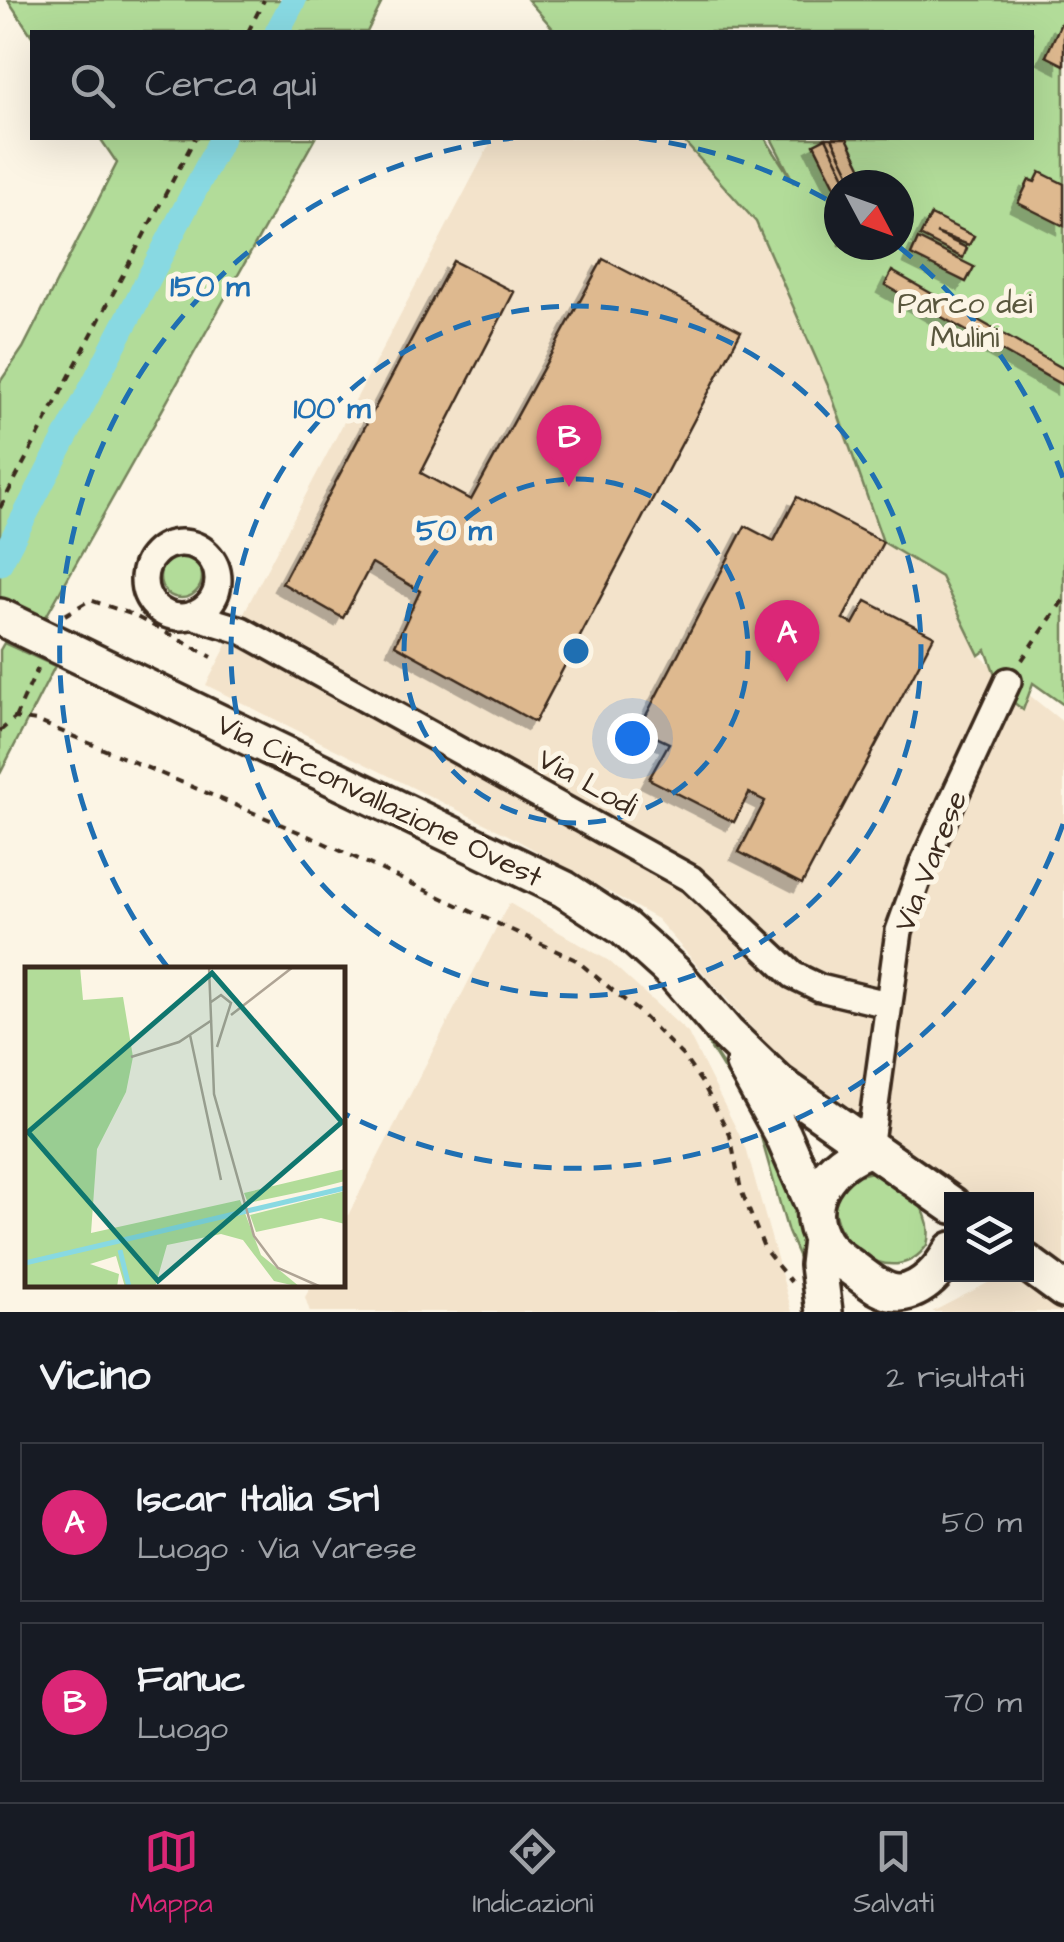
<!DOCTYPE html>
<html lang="it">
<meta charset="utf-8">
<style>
:root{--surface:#171b24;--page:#20242c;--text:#f1f3f6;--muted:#9ea1a6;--line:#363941;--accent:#db2777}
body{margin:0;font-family:"Architects Daughter",sans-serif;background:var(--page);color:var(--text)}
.controls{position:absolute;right:30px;bottom:30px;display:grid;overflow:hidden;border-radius:0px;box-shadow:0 10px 40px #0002}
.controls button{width:90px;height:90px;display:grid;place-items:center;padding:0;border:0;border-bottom:2px solid var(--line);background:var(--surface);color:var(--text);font:50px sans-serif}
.compass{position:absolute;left:824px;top:170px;width:90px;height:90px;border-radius:50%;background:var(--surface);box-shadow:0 10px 40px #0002;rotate:131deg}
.you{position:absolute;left:632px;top:738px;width:35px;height:35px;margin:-25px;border:8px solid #fff;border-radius:50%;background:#1a73e8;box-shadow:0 0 0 15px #1a73e833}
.badge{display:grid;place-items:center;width:65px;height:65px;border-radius:50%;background:var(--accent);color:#fff;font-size:32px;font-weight:700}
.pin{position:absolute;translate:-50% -82px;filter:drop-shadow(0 2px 5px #0008)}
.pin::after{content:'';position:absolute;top:52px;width:35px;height:30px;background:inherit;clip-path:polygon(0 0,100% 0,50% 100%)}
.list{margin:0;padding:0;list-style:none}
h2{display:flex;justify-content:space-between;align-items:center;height:130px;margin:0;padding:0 40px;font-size:42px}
h2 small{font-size:32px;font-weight:400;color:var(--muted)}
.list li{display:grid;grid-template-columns:65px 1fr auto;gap:30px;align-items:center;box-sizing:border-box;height:160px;margin:0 20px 20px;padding:0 20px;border:2px solid var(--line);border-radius:0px}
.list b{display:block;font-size:38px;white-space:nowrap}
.list p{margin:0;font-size:32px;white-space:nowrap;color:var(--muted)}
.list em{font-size:32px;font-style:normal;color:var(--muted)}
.icon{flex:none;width:55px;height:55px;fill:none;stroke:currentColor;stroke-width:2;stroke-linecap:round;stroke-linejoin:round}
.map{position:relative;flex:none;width:1064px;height:1312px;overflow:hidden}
.search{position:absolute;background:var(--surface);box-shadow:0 10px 40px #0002;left:30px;right:30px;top:30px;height:110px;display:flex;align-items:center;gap:25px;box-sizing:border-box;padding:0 35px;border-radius:0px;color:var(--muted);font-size:38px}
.sheet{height:490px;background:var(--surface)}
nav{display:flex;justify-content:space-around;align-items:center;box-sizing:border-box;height:140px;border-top:2px solid var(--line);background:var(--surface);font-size:28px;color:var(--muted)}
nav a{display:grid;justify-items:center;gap:5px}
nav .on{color:var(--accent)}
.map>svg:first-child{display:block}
</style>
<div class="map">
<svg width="1064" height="1312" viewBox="0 0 1064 1312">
<defs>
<filter id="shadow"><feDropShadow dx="-8" dy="8" stdDeviation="0" flood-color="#0004"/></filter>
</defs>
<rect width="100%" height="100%" fill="#fcf5e5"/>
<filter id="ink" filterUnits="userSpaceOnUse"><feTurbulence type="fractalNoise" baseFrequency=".01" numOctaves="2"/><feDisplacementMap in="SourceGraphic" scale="20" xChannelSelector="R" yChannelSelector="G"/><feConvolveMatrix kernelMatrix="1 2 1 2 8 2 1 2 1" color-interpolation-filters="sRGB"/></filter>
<g filter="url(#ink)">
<path fill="#f3e3cb" d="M 493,138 L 684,138 L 740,183 L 815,320 L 979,655 L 1064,723 L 1064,1312 L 932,1312 L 1003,1275 L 1026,1274 L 1039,1255 L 1027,1244 L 1026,1200 L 970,1199 L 796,1079 L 657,919 L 508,835 L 206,685 Z
M 509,903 L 609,961 L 688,1033 L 746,1148 L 792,1312 L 310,1312 L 305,1297 L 312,1285 L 342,1284 L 343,1225 Z"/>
<path fill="#b2dc99" stroke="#76835c" stroke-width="2.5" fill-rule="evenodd" d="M 8,0 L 383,0 L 367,32 L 32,32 L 32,36 Z
M 528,0 L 1064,0 L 1064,705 L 1033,683 L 1023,710 L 1002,693 L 986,650 L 979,655 L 941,577 L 883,542 L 829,388 L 756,222 L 681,138 L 765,138 L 794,183 L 771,138 L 1032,138 L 1032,32 L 556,32 ZM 839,185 L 899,185 L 899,245 L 839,245 Z
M 100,138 L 315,138 L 43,622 L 0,604 L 0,382 L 23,348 L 117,163 Z
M160 577a21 21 0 1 1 42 0a21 21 0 1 1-42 0Z
M 4,643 L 55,666 L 0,774 L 0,650 Z
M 702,1034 C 742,1093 813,1195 804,1269 L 788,1232 L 757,1123 Z
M 872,1172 C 904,1183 936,1208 927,1245 C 893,1294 822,1240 836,1192 L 855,1176 Z"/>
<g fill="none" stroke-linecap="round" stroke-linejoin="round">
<path stroke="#88d9e2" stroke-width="25" d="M 277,32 L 294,0
M 0,563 L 222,138"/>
</g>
<path fill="#deb98f" stroke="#3b2a1e" stroke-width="2.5" filter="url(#shadow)" d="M 1061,23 L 1064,25 L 1064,65 L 1046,56 Z
M 826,138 L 849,185 L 839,185 L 839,194 L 814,144 Z
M 826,138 L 832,138 L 855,185 L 849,185 Z
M 832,138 L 847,138 L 870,185 L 855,185 Z
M 1040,172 L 1064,184 L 1064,226 L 1018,203 L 1029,180 L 1035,182 Z
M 931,215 L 974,236 L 969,245 L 936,233 L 967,248 L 963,258 L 920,236 Z
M 918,239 L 974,267 L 966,282 L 911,255 Z
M 603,259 L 741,331 L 535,722 L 395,645 L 420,591 L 372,563 L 343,618 L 282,583 L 453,261 L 514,292 L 421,473 L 471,500 Z
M 892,271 L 1064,369 L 1064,386 L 885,285 Z
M 797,497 L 883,542 L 843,619 L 853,624 L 866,601 L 934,636 L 802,884 L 739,852 L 765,801 L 749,793 L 734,822 L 649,779 L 669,743 L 639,729 L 745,526 L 774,541 Z"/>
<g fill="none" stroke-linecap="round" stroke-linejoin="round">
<defs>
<path id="street" d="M144 580a37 37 0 1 1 74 0a37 37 0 1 1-74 0Z
M 192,615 L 241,630 L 691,879 L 793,975 L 820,988 L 887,1004
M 869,1149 L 899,931 L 923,864 L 1008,681"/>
<path id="secondary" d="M 0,617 L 564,889 L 624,928 L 675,974 L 726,1033 L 778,1083 L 952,1205
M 744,1064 L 783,1135 L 815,1208
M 869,1149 C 830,1161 798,1203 824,1243 C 832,1256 848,1264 859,1273 C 871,1282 885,1294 900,1293 C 923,1291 942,1268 952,1250
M 821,1239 L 818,1265 L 824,1312
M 1026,1262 L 1064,1290"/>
</defs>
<use href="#street" stroke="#3b2a1e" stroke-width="32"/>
<use href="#secondary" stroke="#3b2a1e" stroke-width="42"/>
<path stroke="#3b2a1e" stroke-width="4" stroke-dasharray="8 8" stroke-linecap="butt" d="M 248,32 L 264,0
M 0,508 L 195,138
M 65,615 L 90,600 L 131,614 L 212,657
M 1022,660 L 1064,599
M 15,718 L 38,668
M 0,731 L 15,718 L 37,721 L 313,838 L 576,960 L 639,1012 L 683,1056 L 704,1086 L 730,1135 L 741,1190 L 765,1250 L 791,1282"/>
<use href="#street" stroke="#fcf5e5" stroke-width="25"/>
<use href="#secondary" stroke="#fcf5e5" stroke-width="35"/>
</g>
</g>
<g fill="none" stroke="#1f6fb2" stroke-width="5" stroke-dasharray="18 12">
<circle cx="576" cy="651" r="172"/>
<circle cx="576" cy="651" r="345"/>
<path d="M1063 824A517 517 0 0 1 345 1114M169 969A517 517 0 0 1 513 138M639 138A517 517 0 0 1 838 206M898 246A517 517 0 0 1 1063 478"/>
</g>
<g text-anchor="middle" stroke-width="10" stroke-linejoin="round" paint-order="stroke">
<g font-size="30" fill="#59563d" stroke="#fcf5e5">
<text x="965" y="313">Parco dei<tspan x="965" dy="34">Mulini</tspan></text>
</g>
<g font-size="30" fill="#3b2a1e" stroke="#fcf5e5">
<text transform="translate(588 782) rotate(29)" y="10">Via Lodi</text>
<text transform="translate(380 800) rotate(26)" y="10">Via Circonvallazione Ovest</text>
<text transform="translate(930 861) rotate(-68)" y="10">Via Varese</text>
</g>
</g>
<g transform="translate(25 967)">
<rect width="320" height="320" fill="#fcf5e5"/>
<path d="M 0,0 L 55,0 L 58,33 L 98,30 L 108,90 L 101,125 L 72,182 L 66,266 L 215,233 L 236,288 L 275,320 L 249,314 L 218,273 L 196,267 L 142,278 L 130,320 L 100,320 L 91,289 L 65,297 L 94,307 L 92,320 L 0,320 ZM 320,202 L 320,214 L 285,223 L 223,236 L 219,226 ZM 320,224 L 320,257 L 296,251 L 231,265 L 225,248 Z" fill="#b2dc99"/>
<path fill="none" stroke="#88d9e2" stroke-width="5" d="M 95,283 L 104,320M 0,296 L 320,221"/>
<path fill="none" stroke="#afa495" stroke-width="2.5" d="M 184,0 L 189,127 L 229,269 L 253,301 L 296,320M 186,35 L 196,28 L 206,36 L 192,80M 206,48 L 268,0M 165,68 L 196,213M 106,90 L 154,75 L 187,53"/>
<path fill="#0f766e" fill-opacity="0.15" stroke="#0f766e" stroke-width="5" d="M 187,6 L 317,155 L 133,314 L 3,165 Z"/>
<rect width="320" height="320" fill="none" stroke="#3b2a1e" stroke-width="5"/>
</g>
<circle cx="576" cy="651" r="15" fill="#1f6fb2" stroke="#fcf5e5" stroke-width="5"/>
<g font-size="30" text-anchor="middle" font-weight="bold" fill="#1f6fb2" stroke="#fcf5e5" stroke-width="10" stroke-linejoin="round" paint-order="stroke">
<text x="210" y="296">150 m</text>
<text x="332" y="418">100 m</text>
<text x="454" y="540">50 m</text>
</g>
</svg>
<div class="controls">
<button><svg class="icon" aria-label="layers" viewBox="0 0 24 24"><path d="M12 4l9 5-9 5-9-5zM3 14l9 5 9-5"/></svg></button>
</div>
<svg class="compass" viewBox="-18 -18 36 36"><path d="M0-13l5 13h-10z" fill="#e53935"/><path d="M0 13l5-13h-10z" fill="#9ea1a6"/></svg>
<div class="you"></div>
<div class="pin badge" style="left:787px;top:682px">A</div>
<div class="pin badge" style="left:569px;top:487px">B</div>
<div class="search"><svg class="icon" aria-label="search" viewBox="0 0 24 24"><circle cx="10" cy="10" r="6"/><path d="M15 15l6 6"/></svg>Cerca qui</div>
</div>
<section class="sheet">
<h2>Vicino<small>2 risultati</small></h2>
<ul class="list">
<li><span class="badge">A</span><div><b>Iscar Italia Srl</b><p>Luogo · Via Varese</p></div><em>50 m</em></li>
<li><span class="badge">B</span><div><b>Fanuc</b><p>Luogo</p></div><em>70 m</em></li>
</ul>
</section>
<nav>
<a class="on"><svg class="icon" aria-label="map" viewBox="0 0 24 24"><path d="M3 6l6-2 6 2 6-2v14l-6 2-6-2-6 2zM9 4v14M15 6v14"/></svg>Mappa</a>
<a><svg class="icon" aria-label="directions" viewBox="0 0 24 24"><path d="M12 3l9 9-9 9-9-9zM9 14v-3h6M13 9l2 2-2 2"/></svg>Indicazioni</a>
<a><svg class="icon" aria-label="saved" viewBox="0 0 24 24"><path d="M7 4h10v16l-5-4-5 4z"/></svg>Salvati</a>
</nav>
